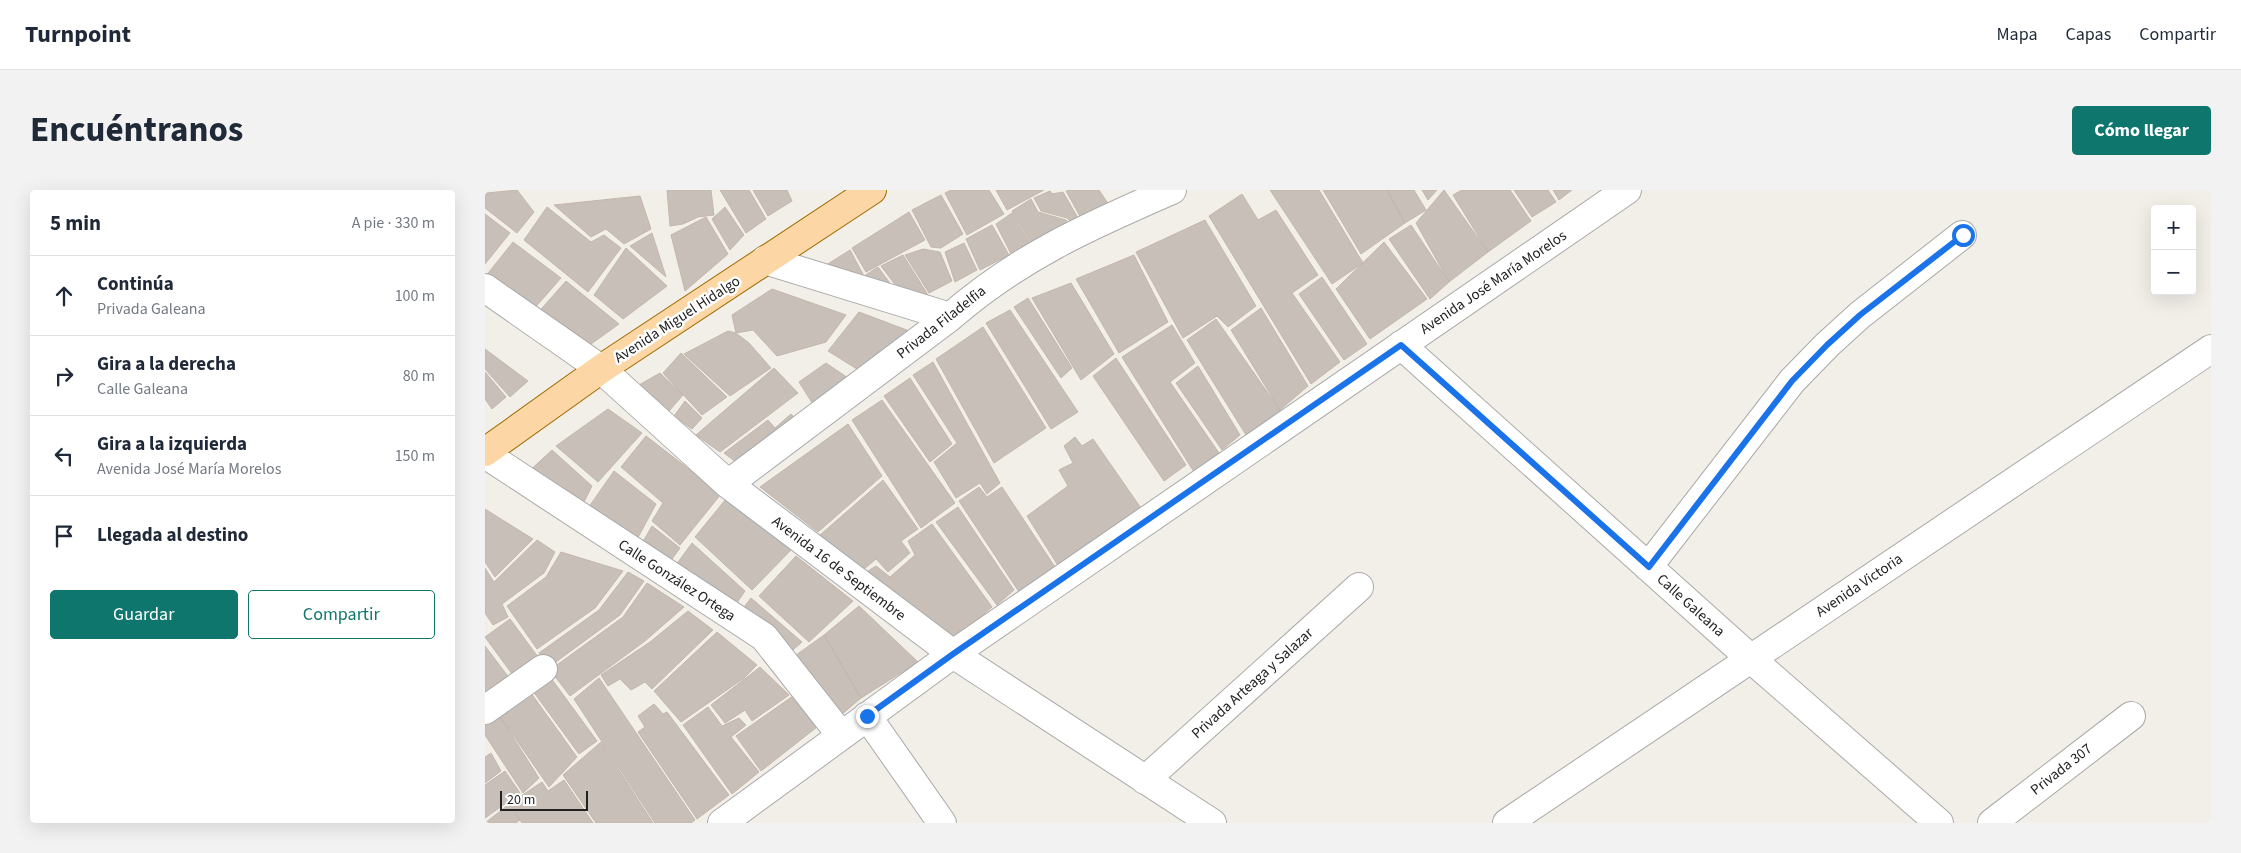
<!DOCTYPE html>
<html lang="es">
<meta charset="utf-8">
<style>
:root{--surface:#fff;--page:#f2f2f3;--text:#1f2937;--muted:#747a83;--line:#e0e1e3;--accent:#0f766e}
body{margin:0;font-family:"Source Sans 3",sans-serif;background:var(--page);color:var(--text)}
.controls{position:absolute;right:15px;top:15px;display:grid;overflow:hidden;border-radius:5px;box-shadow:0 5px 20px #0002}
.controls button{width:45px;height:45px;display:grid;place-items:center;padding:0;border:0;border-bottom:1px solid var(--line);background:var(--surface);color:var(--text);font:25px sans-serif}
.scale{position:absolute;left:15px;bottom:12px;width:88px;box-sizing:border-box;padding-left:5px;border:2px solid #222;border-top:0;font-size:14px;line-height:18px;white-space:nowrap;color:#222;-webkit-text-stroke:4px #fff;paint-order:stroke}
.stop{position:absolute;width:15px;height:15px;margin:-11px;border:4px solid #1a73e8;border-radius:50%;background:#fff}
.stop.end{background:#1a73e8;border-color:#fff;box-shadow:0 1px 5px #0008}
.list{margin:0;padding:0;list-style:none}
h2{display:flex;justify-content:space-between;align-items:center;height:65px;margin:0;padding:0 20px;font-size:21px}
h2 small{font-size:16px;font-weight:400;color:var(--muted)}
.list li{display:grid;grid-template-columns:32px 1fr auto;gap:15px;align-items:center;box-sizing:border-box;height:80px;padding:0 20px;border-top:1px solid var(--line)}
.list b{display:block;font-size:19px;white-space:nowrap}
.list p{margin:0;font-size:16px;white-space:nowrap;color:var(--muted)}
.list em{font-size:16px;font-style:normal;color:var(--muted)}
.actions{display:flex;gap:10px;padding:15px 20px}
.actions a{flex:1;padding:11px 0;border:1px solid var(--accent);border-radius:5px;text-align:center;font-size:18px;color:var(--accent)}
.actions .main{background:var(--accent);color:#fff}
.icon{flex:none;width:28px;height:28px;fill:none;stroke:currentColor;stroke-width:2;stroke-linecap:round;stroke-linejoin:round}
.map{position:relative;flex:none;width:1726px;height:633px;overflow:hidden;border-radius:5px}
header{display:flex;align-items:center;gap:30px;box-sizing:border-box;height:70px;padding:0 25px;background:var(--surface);border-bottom:1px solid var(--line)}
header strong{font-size:24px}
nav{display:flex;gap:28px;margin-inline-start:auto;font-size:18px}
.intro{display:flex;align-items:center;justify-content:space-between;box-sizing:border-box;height:120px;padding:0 30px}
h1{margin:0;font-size:35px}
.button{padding:12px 22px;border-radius:5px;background:var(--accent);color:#fff;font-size:18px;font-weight:700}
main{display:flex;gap:30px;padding:0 30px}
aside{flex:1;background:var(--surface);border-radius:5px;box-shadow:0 5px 20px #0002}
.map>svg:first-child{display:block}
</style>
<header>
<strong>Turnpoint</strong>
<nav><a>Mapa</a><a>Capas</a><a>Compartir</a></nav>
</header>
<div class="intro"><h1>Encuéntranos</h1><a class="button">Cómo llegar</a></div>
<main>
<aside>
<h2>5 min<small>A pie · 330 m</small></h2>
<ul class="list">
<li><svg class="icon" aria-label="ahead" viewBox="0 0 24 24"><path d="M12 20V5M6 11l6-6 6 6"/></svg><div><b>Continúa</b><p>Privada Galeana</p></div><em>100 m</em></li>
<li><svg class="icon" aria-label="right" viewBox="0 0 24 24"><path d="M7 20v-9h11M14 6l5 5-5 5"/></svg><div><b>Gira a la derecha</b><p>Calle Galeana</p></div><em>80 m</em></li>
<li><svg class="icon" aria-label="left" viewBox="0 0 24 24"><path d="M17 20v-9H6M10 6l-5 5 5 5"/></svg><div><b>Gira a la izquierda</b><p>Avenida José María Morelos</p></div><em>150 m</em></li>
<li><svg class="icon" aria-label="arrive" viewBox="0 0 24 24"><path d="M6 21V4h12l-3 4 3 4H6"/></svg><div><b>Llegada al destino</b></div></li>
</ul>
<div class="actions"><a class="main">Guardar</a><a>Compartir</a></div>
</aside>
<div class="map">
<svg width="1726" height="633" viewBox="0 0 1726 633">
<rect width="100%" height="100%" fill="#f2efe9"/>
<path fill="#c7bfb8" stroke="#c4b6ab" d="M 32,0 L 49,22 L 32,43 L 0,18 L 0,6 L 2,3 Z
M 182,0 L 226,0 L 229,25 L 213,27 L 198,34 L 185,36 Z
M 235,0 L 264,0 L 281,29 L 261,43 Z
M 268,0 L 302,0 L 307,11 L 283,26 Z
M 466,0 L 504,0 L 519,24 L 482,45 L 460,3 Z
M 511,0 L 559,0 L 522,20 Z
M 585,0 L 614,0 L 624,15 L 596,28 L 581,1 Z
M 785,0 L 834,0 L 878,73 L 847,94 Z
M 838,0 L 902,0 L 920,33 L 876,64 Z
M 902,0 L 929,0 L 941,20 L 920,33 Z
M 937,0 L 952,0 L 943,10 Z
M 959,0 L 1003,62 L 964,92 L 931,33 Z
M 977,0 L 1025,0 L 1046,31 L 1003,62 L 968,5 Z
M 1029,0 L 1063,0 L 1071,12 L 1047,27 Z
M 1068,0 L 1087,0 L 1074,10 Z
M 565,1 L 567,4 L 578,2 L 593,28 L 586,32 L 582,28 L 556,21 L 549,8 Z
M 757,4 L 773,30 L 791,20 L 833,85 L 807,103 L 855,172 L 826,194 L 724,26 Z
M 456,5 L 478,44 L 456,58 L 446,57 L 427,20 Z
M 155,6 L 166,39 L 139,54 L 121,39 L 106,47 L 69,15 Z
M 546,9 L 553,22 L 581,30 L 584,34 L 547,54 L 527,21 Z
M 62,17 L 106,52 L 119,45 L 136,58 L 103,102 L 39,50 Z
M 240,17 L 259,45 L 245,60 L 227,29 Z
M 424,22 L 440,50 L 381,82 L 367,58 Z
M 527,23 L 545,53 L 526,64 L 511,34 Z
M 0,24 L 25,43 L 0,74 Z
M 221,27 L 243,64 L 200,101 L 186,45 Z
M 720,30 L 771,116 L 743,137 L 732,126 L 698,148 L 651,62 Z
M 507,35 L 524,65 L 495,80 L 481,49 Z
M 926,35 L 964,92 L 945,109 L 904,49 Z
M 167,43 L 181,87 L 145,56 Z
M 28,52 L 76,88 L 47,121 L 0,87 Z
M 899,52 L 942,109 L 885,149 L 851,99 Z
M 479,53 L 492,80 L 470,92 L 460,62 Z
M 141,58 L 182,96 L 138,129 L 109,105 Z
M 438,59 L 455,62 L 467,91 L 444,103 L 420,65 Z
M 365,60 L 379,86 L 393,77 L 416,108 L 327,84 Z
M 418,65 L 443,105 L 421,109 L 396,76 Z
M 649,65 L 683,132 L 634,163 L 591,89 Z
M 837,87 L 882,154 L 859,170 L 814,104 Z
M 81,91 L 134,134 L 99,159 L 50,126 Z
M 586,93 L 629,164 L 596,190 L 547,108 Z
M 287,99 L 361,125 L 341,152 L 292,166 L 268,140 L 251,143 L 247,125 Z
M 543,108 L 587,178 L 576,188 L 529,117 Z
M 776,118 L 823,196 L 795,220 L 746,140 Z
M 525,120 L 593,222 L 566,239 L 501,133 Z
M 374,122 L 435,145 L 380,184 L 343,161 Z
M 731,129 L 795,220 L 761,245 L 702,150 Z
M 687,135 L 710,173 L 685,192 L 734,263 L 709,282 L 637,167 Z
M 498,137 L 561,238 L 509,273 L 451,169 Z
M 243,141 L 251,143 L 264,153 L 286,178 L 245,206 L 199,164 Z
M 0,159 L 43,191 L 25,207 L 0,179 Z
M 196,163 L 242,207 L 217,225 L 178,183 Z
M 631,168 L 701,275 L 679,291 L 608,186 Z
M 448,172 L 515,293 L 502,304 L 495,293 L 471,308 L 449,272 L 472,253 L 428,185 Z
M 341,173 L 366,190 L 331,219 L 314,192 Z
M 713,176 L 755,245 L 737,260 L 691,193 Z
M 289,178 L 313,203 L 235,262 L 211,245 Z
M 0,182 L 21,207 L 7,219 L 0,209 Z
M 175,183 L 198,205 L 184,221 L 154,195 Z
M 425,188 L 467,254 L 445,272 L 399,206 Z
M 397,210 L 470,313 L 436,338 L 367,230 Z
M 200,211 L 217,228 L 207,239 L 189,226 Z
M 123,219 L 157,243 L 113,292 L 71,256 Z
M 306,224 L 315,233 L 259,278 L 239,263 L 283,230 L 290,238 Z
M 363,234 L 397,286 L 333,342 L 275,297 Z
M 161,246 L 236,304 L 195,355 L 167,331 L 178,313 L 136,277 Z
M 590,247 L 597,256 L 608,249 L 658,321 L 572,374 L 542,326 L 583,296 L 574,280 L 588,273 L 579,256 Z
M 67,260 L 107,296 L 95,320 L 40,285 Z
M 129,281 L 171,314 L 150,353 L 101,321 Z
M 398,290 L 433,339 L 416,351 L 425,363 L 403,382 L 391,369 L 379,379 L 335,345 Z
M 494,297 L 502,307 L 517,297 L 570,377 L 534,402 L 474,311 Z
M 241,309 L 306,360 L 267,400 L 210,347 Z
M 473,317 L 529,400 L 512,415 L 451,332 Z
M 0,319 L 48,349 L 10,387 L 0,372 Z
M 447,334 L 507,417 L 470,449 L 383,381 L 391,376 L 405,387 L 430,365 L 423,351 Z
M 167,336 L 195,358 L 182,376 L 156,355 Z
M 52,350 L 70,362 L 59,383 L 17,414 L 23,427 L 8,435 L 0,423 L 0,378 L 9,392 Z
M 207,353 L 260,401 L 247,420 L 188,379 Z
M 76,362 L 138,381 L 110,418 L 52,459 L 22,416 L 61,387 Z
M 311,366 L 368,411 L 324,452 L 274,406 Z
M 143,382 L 159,391 L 135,425 L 64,477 L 54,463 L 114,420 Z
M 162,393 L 199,417 L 160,451 L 85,506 L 65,480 L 138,427 Z
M 266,408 L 317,452 L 302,465 L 253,425 Z
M 374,416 L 433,472 L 376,508 L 339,445 Z
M 203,421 L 228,440 L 167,499 L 160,492 L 146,500 L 135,489 L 123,496 L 116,485 L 165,452 Z
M 25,429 L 56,471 L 30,488 L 0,447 Z
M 232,442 L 272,475 L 259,488 L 196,532 L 169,501 Z
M 339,445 L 376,508 L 349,531 L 307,468 Z
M 0,456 L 25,489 L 0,509 Z
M 275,477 L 304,505 L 267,531 L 260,520 L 240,533 L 226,515 Z
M 63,484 L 112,551 L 94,564 L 45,497 Z
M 114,488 L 210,630 L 206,633 L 170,633 L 89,509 Z
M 43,499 L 92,567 L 64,597 L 12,522 Z
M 308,506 L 332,537 L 276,581 L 251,546 Z
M 169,514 L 178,524 L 182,522 L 244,605 L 212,629 L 153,542 L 160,537 L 153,526 Z
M 223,517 L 237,536 L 254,528 L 261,535 L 246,547 L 274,582 L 247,604 L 198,535 Z
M 12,522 L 54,588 L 38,603 L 0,545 L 0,530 Z
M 116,552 L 168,633 L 111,633 L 78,585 Z
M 6,563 L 16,581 L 0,593 L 0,567 Z
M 20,581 L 35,603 L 0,628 L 0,595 Z
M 79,590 L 108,633 L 37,633 L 24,614 L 57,592 L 63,601 Z
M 23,615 L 35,630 L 31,633 L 0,633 Z"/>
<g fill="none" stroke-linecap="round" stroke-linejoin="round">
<defs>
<path id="minor" d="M 280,70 L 465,127
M 0,98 L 116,179 L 243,294 L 468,464 L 727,633
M 916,155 L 1265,468 L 1454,633
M 0,264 L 279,447 L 356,545
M 243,294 L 465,127 C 534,67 604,36 687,0
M 1163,377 L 1307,191 L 1342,155 L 1375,125 L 1477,45
M 0,520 L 58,479
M 382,526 L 457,633
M 660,590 L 874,397
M 237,633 L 468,464 L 1142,0
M 1022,633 L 1726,159
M 1507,633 L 1646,526"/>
<path id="major" d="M 0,262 L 116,179 L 387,0"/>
</defs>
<use href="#minor" stroke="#a9a9a9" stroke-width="30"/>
<use href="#major" stroke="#a06b00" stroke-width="30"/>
<use href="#minor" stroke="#fff" stroke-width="28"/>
<use href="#major" stroke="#fcd6a4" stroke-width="28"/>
</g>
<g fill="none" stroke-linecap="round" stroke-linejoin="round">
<path stroke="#1a73e8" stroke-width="6" d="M 382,526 L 468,464 L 916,155 L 1164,377 L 1307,191 L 1342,155 L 1375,125 L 1478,45"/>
</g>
<g text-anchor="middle" stroke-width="5" stroke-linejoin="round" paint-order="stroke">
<g font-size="15" fill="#222" stroke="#fff">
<text transform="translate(1008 92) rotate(-34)" y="5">Avenida José María Morelos</text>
<text transform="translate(192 129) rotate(-33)" y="5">Avenida Miguel Hidalgo</text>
<text transform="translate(456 132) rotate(-38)" y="5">Privada Filadelfia</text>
<text transform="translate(354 378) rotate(37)" y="5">Avenida 16 de Septiembre</text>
<text transform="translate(192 390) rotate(33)" y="5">Calle González Ortega</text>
<text transform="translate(1374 395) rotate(-34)" y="5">Avenida Victoria</text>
<text transform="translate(1206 415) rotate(42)" y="5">Calle Galeana</text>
<text transform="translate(767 493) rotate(-42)" y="5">Privada Arteaga y Salazar</text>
<text transform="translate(1576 579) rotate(-38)" y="5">Privada 307</text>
</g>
</g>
</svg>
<div class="controls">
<button>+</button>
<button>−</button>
</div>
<div class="scale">20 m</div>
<div class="stop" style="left:1478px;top:45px"></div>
<div class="stop end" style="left:382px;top:526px"></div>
</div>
</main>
